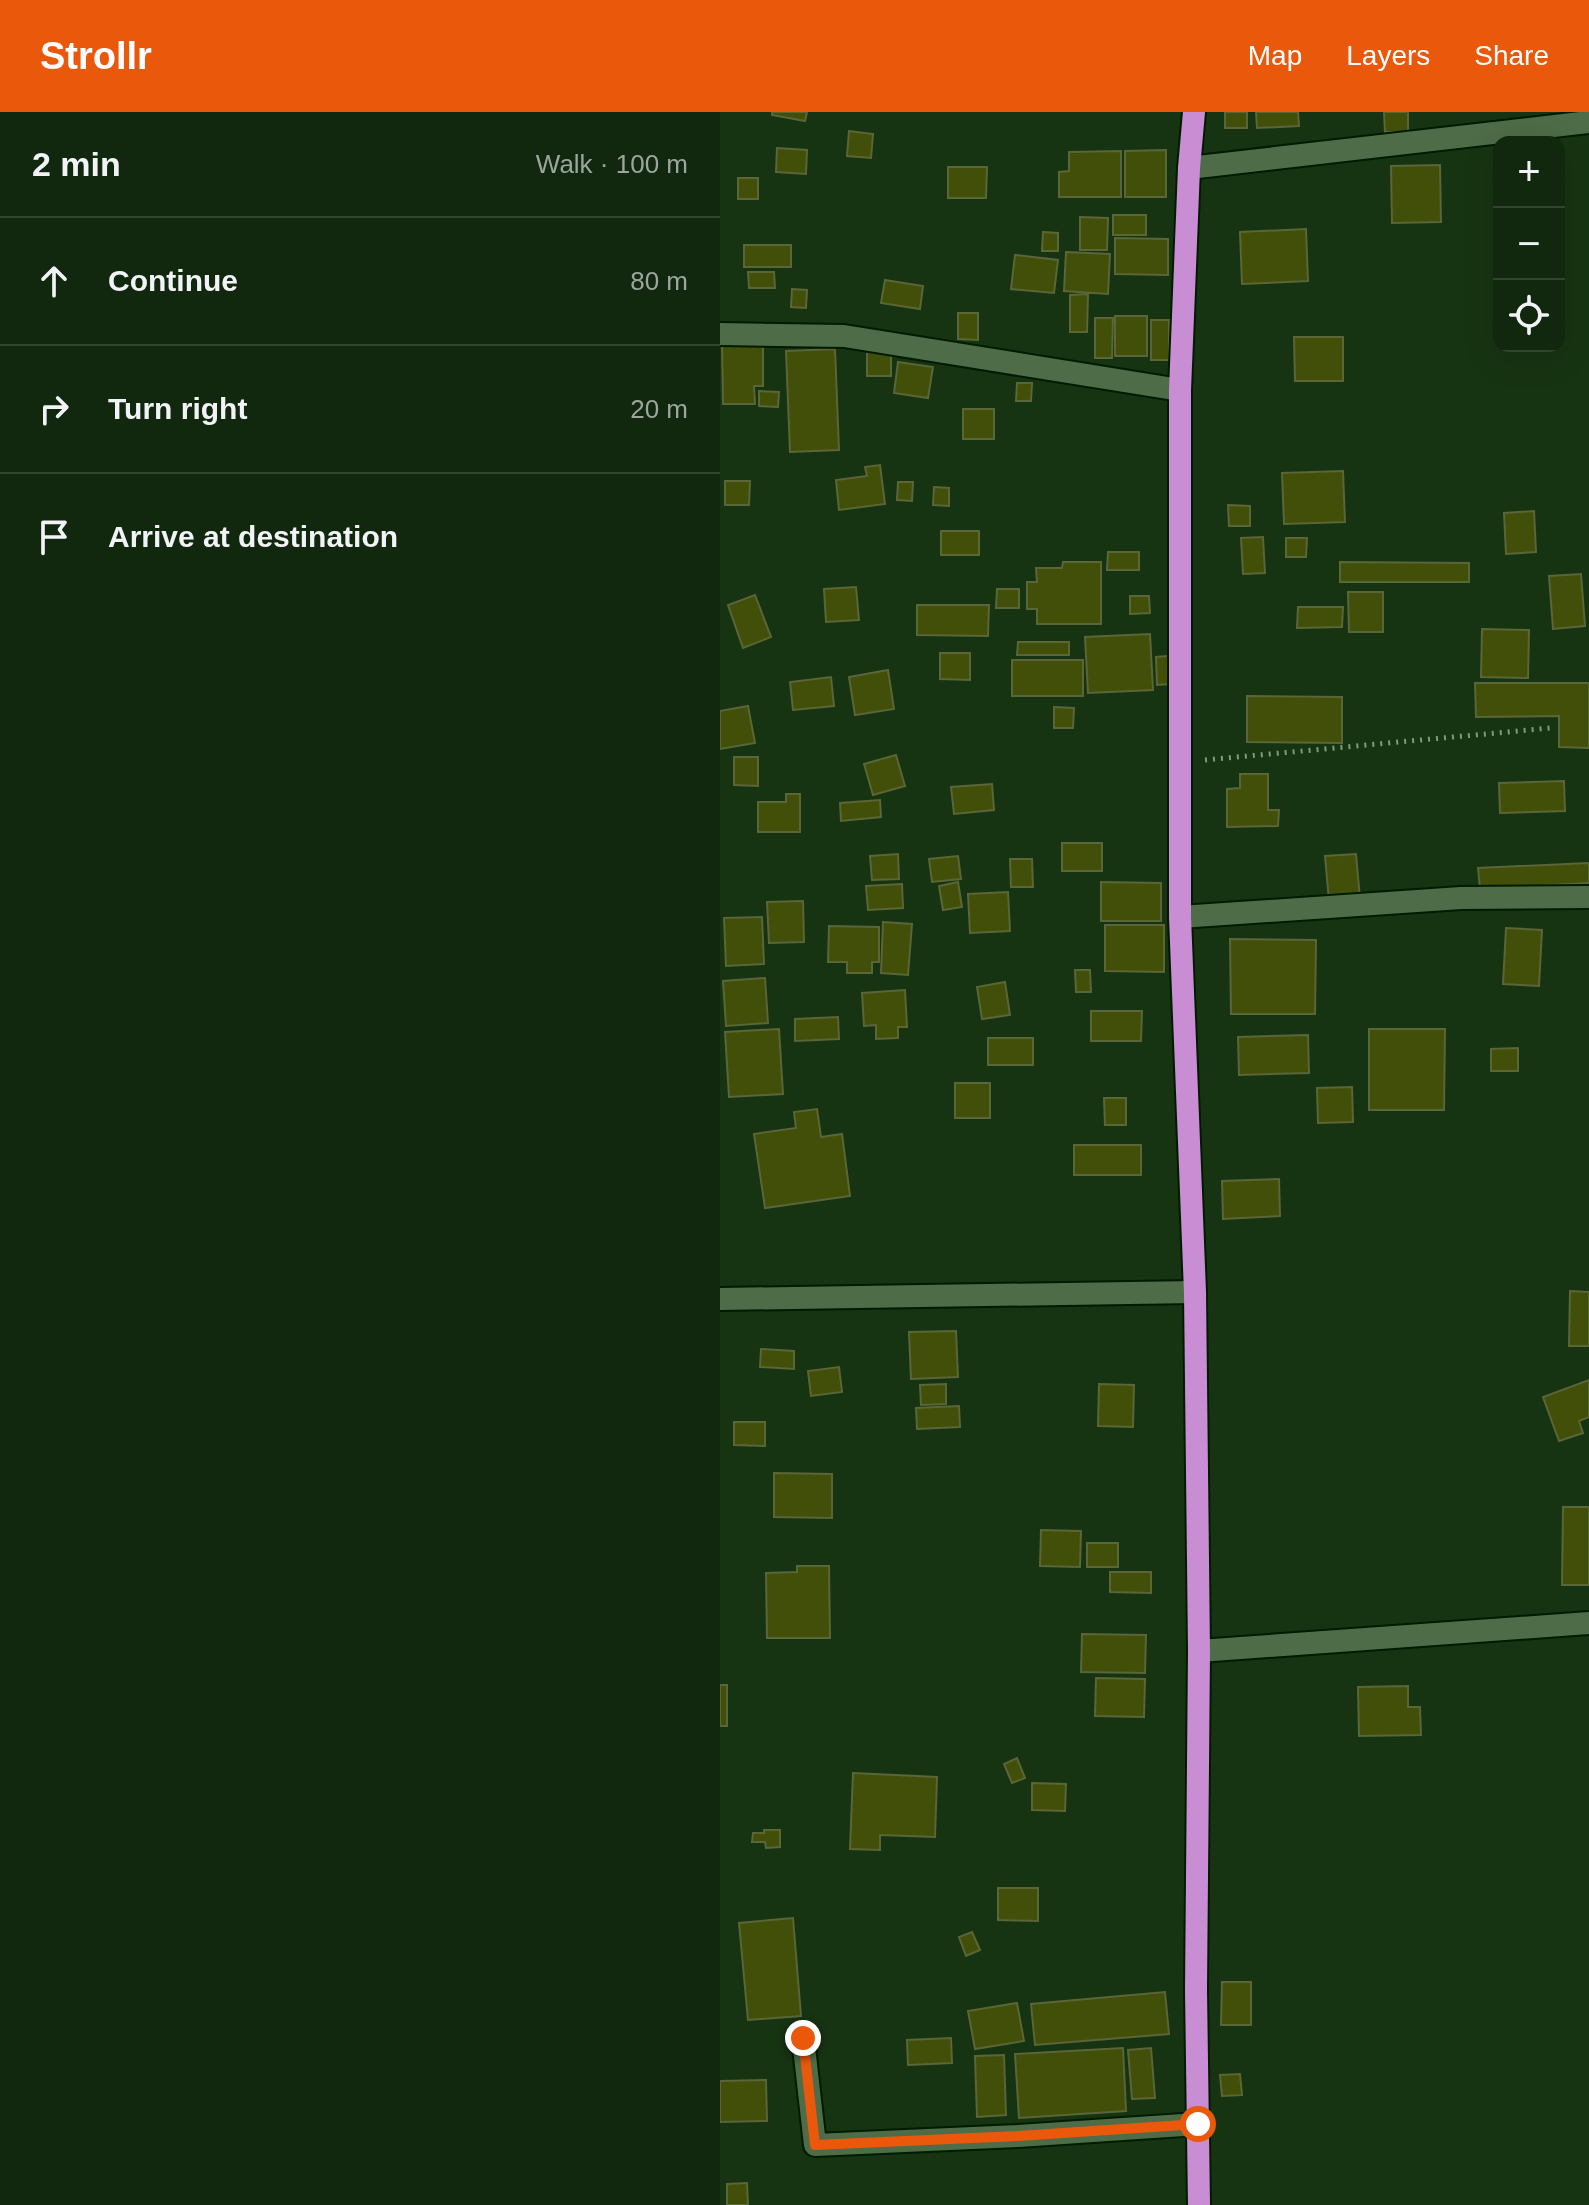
<!DOCTYPE html>
<meta charset="utf-8">
<style>
:root{--surface:#11270e;--page:#1a2f17;--text:#f1f3f6;--muted:#9ca59e;--line:#30442e;--accent:#ea580c}
body{margin:0;font-family:Arial,sans-serif;background:var(--page);color:var(--text)}
.controls{position:absolute;right:24px;top:24px;display:grid;overflow:hidden;border-radius:16px;box-shadow:0 8px 32px #0002}
.controls button{width:72px;height:72px;display:grid;place-items:center;padding:0;border:0;border-bottom:2px solid var(--line);background:var(--surface);color:var(--text);font:40px sans-serif}
.stop{position:absolute;width:24px;height:24px;margin:-18px;border:6px solid #ea580c;border-radius:50%;background:#fff}
.stop.end{background:#ea580c;border-color:#fff;box-shadow:0 2px 8px #0008}
.list{margin:0;padding:0;list-style:none}
h2{display:flex;justify-content:space-between;align-items:center;height:104px;margin:0;padding:0 32px;font-size:34px}
h2 small{font-size:26px;font-weight:400;color:var(--muted)}
.list li{display:grid;grid-template-columns:52px 1fr auto;gap:24px;align-items:center;box-sizing:border-box;height:128px;padding:0 32px;border-top:2px solid var(--line)}
.list b{display:block;font-size:30px;white-space:nowrap}
.list em{font-size:26px;font-style:normal;color:var(--muted)}
.icon{flex:none;width:44px;height:44px;fill:none;stroke:currentColor;stroke-width:2;stroke-linecap:round;stroke-linejoin:round}
.map{position:relative;flex:none;width:869px;height:2093px;overflow:hidden}
header{display:flex;align-items:center;gap:48px;box-sizing:border-box;height:112px;padding:0 40px;background:var(--accent);color:#fff}
header strong{font-size:38px}
nav{display:flex;gap:44px;margin-inline-start:auto;font-size:28px}
main{display:flex}
aside{flex:1;background:var(--surface)}
.map>svg:first-child{display:block}
</style>
<header>
<strong>Strollr</strong>
<nav><a>Map</a><a>Layers</a><a>Share</a></nav>
</header>
<main>
<aside>
<h2>2 min<small>Walk · 100 m</small></h2>
<ul class="list">
<li><svg class="icon" aria-label="ahead" viewBox="0 0 24 24"><path d="M12 20V5M6 11l6-6 6 6"/></svg><div><b>Continue</b></div><em>80 m</em></li>
<li><svg class="icon" aria-label="right" viewBox="0 0 24 24"><path d="M7 20v-9h11M14 6l5 5-5 5"/></svg><div><b>Turn right</b></div><em>20 m</em></li>
<li><svg class="icon" aria-label="arrive" viewBox="0 0 24 24"><path d="M6 21V4h12l-3 4 3 4H6"/></svg><div><b>Arrive at destination</b></div></li>
</ul>
</aside>
<div class="map">
<svg width="869" height="2093" viewBox="0 0 869 2093">
<rect width="100%" height="100%" fill="#173412"/>
<path fill="#424f08" stroke="#5a6538" stroke-width="2" d="M 52,0 L 87,0 L 85,9 L 52,3 Z
M 505,0 L 527,0 L 527,16 L 505,16 Z
M 536,0 L 578,0 L 579,14 L 537,16 Z
M 664,0 L 688,0 L 688,20 L 665,20 Z
M 129,19 L 153,22 L 151,46 L 127,44 Z
M 57,36 L 87,38 L 86,62 L 56,60 Z
M 446,38 L 446,85 L 405,85 L 405,39 Z
M 401,39 L 401,85 L 339,85 L 339,60 L 349,59 L 349,40 Z
M 720,53 L 721,110 L 672,111 L 671,54 Z
M 228,55 L 267,55 L 266,86 L 228,86 Z
M 18,66 L 38,66 L 38,87 L 18,87 Z
M 393,103 L 426,103 L 426,123 L 393,123 Z
M 360,105 L 388,106 L 387,138 L 360,138 Z
M 586,117 L 588,169 L 522,172 L 520,120 Z
M 323,120 L 338,121 L 338,139 L 322,139 Z
M 395,126 L 448,127 L 448,163 L 395,162 Z
M 24,133 L 71,133 L 71,155 L 24,155 Z
M 346,140 L 390,142 L 388,182 L 344,179 Z
M 295,143 L 338,148 L 334,181 L 291,177 Z
M 28,160 L 54,160 L 55,176 L 29,176 Z
M 165,168 L 203,174 L 200,197 L 161,191 Z
M 72,177 L 87,178 L 86,196 L 71,195 Z
M 368,182 L 367,220 L 350,220 L 350,183 Z
M 238,201 L 258,201 L 258,228 L 238,227 Z
M 395,204 L 427,204 L 427,244 L 395,244 Z
M 375,206 L 393,206 L 392,246 L 375,246 Z
M 431,208 L 449,208 L 449,248 L 431,248 Z
M 574,225 L 623,225 L 623,269 L 575,269 Z
M 2,233 L 43,233 L 43,274 L 34,274 L 35,292 L 3,292 Z
M 115,237 L 119,338 L 70,340 L 66,239 Z
M 147,240 L 171,240 L 171,264 L 147,264 Z
M 178,250 L 213,255 L 208,286 L 174,281 Z
M 297,271 L 312,271 L 311,289 L 296,289 Z
M 39,279 L 59,280 L 58,295 L 39,294 Z
M 243,297 L 274,297 L 274,327 L 243,327 Z
M 160,353 L 165,392 L 119,398 L 116,368 L 147,364 L 145,355 Z
M 623,359 L 625,410 L 564,412 L 562,361 Z
M 5,369 L 30,369 L 29,393 L 5,393 Z
M 178,370 L 193,370 L 192,389 L 177,388 Z
M 214,375 L 229,376 L 229,394 L 213,393 Z
M 508,393 L 530,394 L 530,414 L 509,414 Z
M 814,399 L 816,440 L 786,442 L 784,401 Z
M 221,419 L 259,419 L 259,443 L 221,443 Z
M 543,425 L 545,461 L 523,462 L 521,426 Z
M 566,426 L 587,426 L 586,445 L 566,445 Z
M 388,440 L 419,440 L 419,458 L 387,458 Z
M 343,450 L 381,450 L 381,512 L 317,512 L 317,497 L 307,497 L 307,470 L 317,470 L 316,456 L 342,456 Z
M 620,450 L 749,451 L 749,470 L 620,470 Z
M 861,462 L 865,514 L 833,517 L 829,464 Z
M 136,475 L 139,508 L 106,510 L 104,477 Z
M 277,477 L 299,477 L 299,496 L 276,496 Z
M 628,480 L 663,480 L 663,520 L 629,520 Z
M 35,483 L 51,525 L 23,536 L 8,493 Z
M 410,484 L 429,484 L 430,501 L 410,502 Z
M 197,493 L 269,493 L 268,524 L 197,523 Z
M 578,495 L 623,495 L 622,515 L 577,516 Z
M 762,517 L 809,518 L 808,566 L 761,565 Z
M 430,522 L 433,578 L 368,581 L 365,525 Z
M 298,530 L 349,530 L 349,543 L 297,543 Z
M 220,541 L 250,541 L 250,568 L 220,567 Z
M 448,544 L 450,572 L 437,573 L 436,545 Z
M 292,548 L 363,548 L 363,584 L 292,584 Z
M 168,558 L 174,597 L 135,603 L 129,565 Z
M 111,565 L 114,594 L 73,598 L 70,570 Z
M 755,571 L 869,571 L 869,636 L 839,635 L 839,604 L 756,605 Z
M 527,584 L 622,585 L 622,631 L 527,630 Z
M 28,594 L 35,631 L 0,637 L 0,599 Z
M 334,595 L 354,596 L 353,616 L 334,616 Z
M 176,643 L 185,674 L 153,683 L 144,652 Z
M 14,645 L 38,645 L 38,674 L 14,673 Z
M 520,662 L 548,662 L 548,698 L 559,698 L 558,714 L 507,715 L 507,677 L 520,676 Z
M 844,669 L 845,699 L 780,701 L 779,671 Z
M 272,672 L 274,698 L 234,702 L 231,675 Z
M 66,682 L 80,682 L 80,720 L 38,720 L 38,690 L 66,690 Z
M 160,688 L 161,705 L 121,709 L 120,691 Z
M 342,731 L 382,731 L 382,759 L 342,759 Z
M 178,742 L 179,767 L 152,768 L 150,744 Z
M 636,742 L 640,787 L 609,789 L 605,744 Z
M 238,744 L 241,767 L 212,770 L 209,747 Z
M 290,747 L 312,747 L 313,775 L 291,775 Z
M 869,751 L 869,771 L 760,777 L 758,756 Z
M 238,770 L 242,795 L 223,798 L 219,774 Z
M 381,770 L 441,771 L 441,809 L 381,809 Z
M 182,772 L 183,796 L 148,798 L 146,774 Z
M 288,780 L 290,819 L 250,821 L 248,782 Z
M 83,789 L 84,830 L 49,831 L 47,790 Z
M 42,805 L 44,852 L 6,854 L 4,806 Z
M 163,810 L 192,812 L 188,863 L 161,861 Z
M 385,813 L 444,813 L 444,860 L 385,859 Z
M 109,814 L 159,815 L 159,850 L 152,850 L 152,861 L 127,861 L 127,850 L 108,850 Z
M 786,816 L 822,818 L 819,874 L 783,872 Z
M 510,827 L 596,828 L 595,902 L 511,902 Z
M 355,858 L 370,858 L 371,880 L 356,880 Z
M 45,866 L 48,911 L 6,914 L 3,869 Z
M 285,870 L 290,903 L 262,907 L 257,875 Z
M 185,878 L 187,915 L 178,915 L 178,926 L 156,927 L 156,913 L 144,914 L 142,881 Z
M 371,899 L 422,899 L 421,929 L 371,929 Z
M 118,905 L 119,927 L 75,929 L 75,907 Z
M 59,917 L 63,982 L 9,985 L 5,920 Z
M 649,917 L 725,917 L 724,998 L 649,998 Z
M 588,923 L 589,961 L 519,963 L 518,925 Z
M 268,926 L 313,926 L 313,953 L 268,953 Z
M 798,936 L 798,959 L 771,959 L 771,937 Z
M 235,971 L 270,971 L 270,1006 L 235,1006 Z
M 632,975 L 633,1010 L 598,1011 L 597,976 Z
M 384,986 L 406,986 L 406,1013 L 385,1013 Z
M 97,997 L 101,1025 L 122,1022 L 130,1084 L 45,1096 L 34,1022 L 76,1016 L 74,1000 Z
M 354,1033 L 421,1033 L 421,1063 L 354,1063 Z
M 559,1067 L 560,1104 L 503,1107 L 502,1069 Z
M 850,1179 L 869,1180 L 869,1234 L 849,1234 Z
M 236,1219 L 238,1265 L 191,1267 L 189,1220 Z
M 41,1237 L 74,1239 L 74,1257 L 40,1255 Z
M 119,1255 L 122,1280 L 91,1284 L 88,1259 Z
M 869,1268 L 869,1305 L 859,1309 L 863,1321 L 839,1329 L 823,1285 Z
M 226,1272 L 226,1292 L 201,1293 L 200,1273 Z
M 379,1272 L 414,1273 L 413,1315 L 378,1314 Z
M 239,1294 L 240,1315 L 197,1317 L 196,1296 Z
M 14,1310 L 45,1310 L 45,1334 L 14,1333 Z
M 54,1361 L 112,1362 L 112,1406 L 54,1405 Z
M 843,1395 L 869,1395 L 869,1473 L 842,1473 Z
M 321,1418 L 361,1419 L 360,1455 L 320,1454 Z
M 367,1431 L 398,1431 L 398,1455 L 367,1455 Z
M 77,1454 L 109,1454 L 110,1526 L 47,1526 L 46,1461 L 77,1460 Z
M 390,1460 L 431,1460 L 431,1481 L 390,1480 Z
M 362,1522 L 426,1523 L 425,1561 L 361,1560 Z
M 376,1566 L 425,1567 L 424,1605 L 375,1604 Z
M 0,1573 L 7,1573 L 7,1614 L 0,1614 Z
M 688,1574 L 688,1595 L 700,1595 L 701,1623 L 639,1624 L 638,1575 Z
M 297,1646 L 305,1666 L 292,1671 L 284,1652 Z
M 133,1661 L 217,1665 L 215,1725 L 160,1723 L 160,1738 L 130,1737 Z
M 312,1671 L 346,1672 L 345,1699 L 312,1698 Z
M 44,1718 L 60,1718 L 60,1735 L 46,1736 L 45,1730 L 32,1730 L 33,1721 L 44,1721 Z
M 278,1776 L 318,1776 L 318,1809 L 278,1808 Z
M 73,1806 L 81,1904 L 28,1908 L 19,1811 Z
M 252,1820 L 260,1838 L 246,1844 L 239,1825 Z
M 502,1870 L 531,1870 L 531,1913 L 501,1913 Z
M 445,1880 L 449,1922 L 315,1933 L 311,1892 Z
M 297,1891 L 304,1929 L 255,1937 L 248,1899 Z
M 231,1926 L 232,1951 L 188,1953 L 187,1928 Z
M 403,1936 L 406,1999 L 299,2006 L 295,1942 Z
M 431,1936 L 435,1986 L 412,1987 L 408,1938 Z
M 284,1943 L 286,2003 L 257,2005 L 255,1944 Z
M 520,1962 L 522,1983 L 502,1984 L 500,1963 Z
M 46,1968 L 47,2009 L 0,2010 L 0,1969 Z
M 27,2071 L 28,2093 L 7,2093 L 7,2072 Z"/>
<g fill="none" stroke-linecap="round" stroke-linejoin="round">
<defs>
<path id="minor" d="M 469,56 L 869,10
M 0,222 L 124,224 L 460,278
M 460,805 L 741,786 L 869,785
M 0,1187 L 475,1180
M 479,1539 L 869,1511
M 83,1926 L 95,2033 L 298,2024 L 478,2012"/>
<path id="trunk" d="M 474,0 L 469,56 L 460,278 L 460,805 L 475,1180 L 479,1539 L 476,1878 L 479,2093"/>
</defs>
<use href="#minor" stroke="#011b00" stroke-width="26"/>
<use href="#trunk" stroke="#011b00" stroke-width="26"/>
<path stroke="#81997d" stroke-width="5" stroke-dasharray="2 6" stroke-linecap="butt" d="M 485,648 L 830,616"/>
<use href="#minor" stroke="#4d6c47" stroke-width="22"/>
<use href="#trunk" stroke="#c88dd3" stroke-width="22"/>
</g>
<g fill="none" stroke-linecap="round" stroke-linejoin="round">
<path stroke="#ea580c" stroke-width="10" d="M 83,1926 L 95,2033 L 298,2024 L 478,2012"/>
</g>
</svg>
<div class="controls">
<button>+</button>
<button>−</button>
<button><svg class="icon" aria-label="locate" viewBox="0 0 24 24"><circle cx="12" cy="12" r="6"/><path d="M12 2v4M12 18v4M2 12h4M18 12h4"/></svg></button>
</div>
<div class="stop" style="left:478px;top:2012px"></div>
<div class="stop end" style="left:83px;top:1926px"></div>
</div>
</main>
